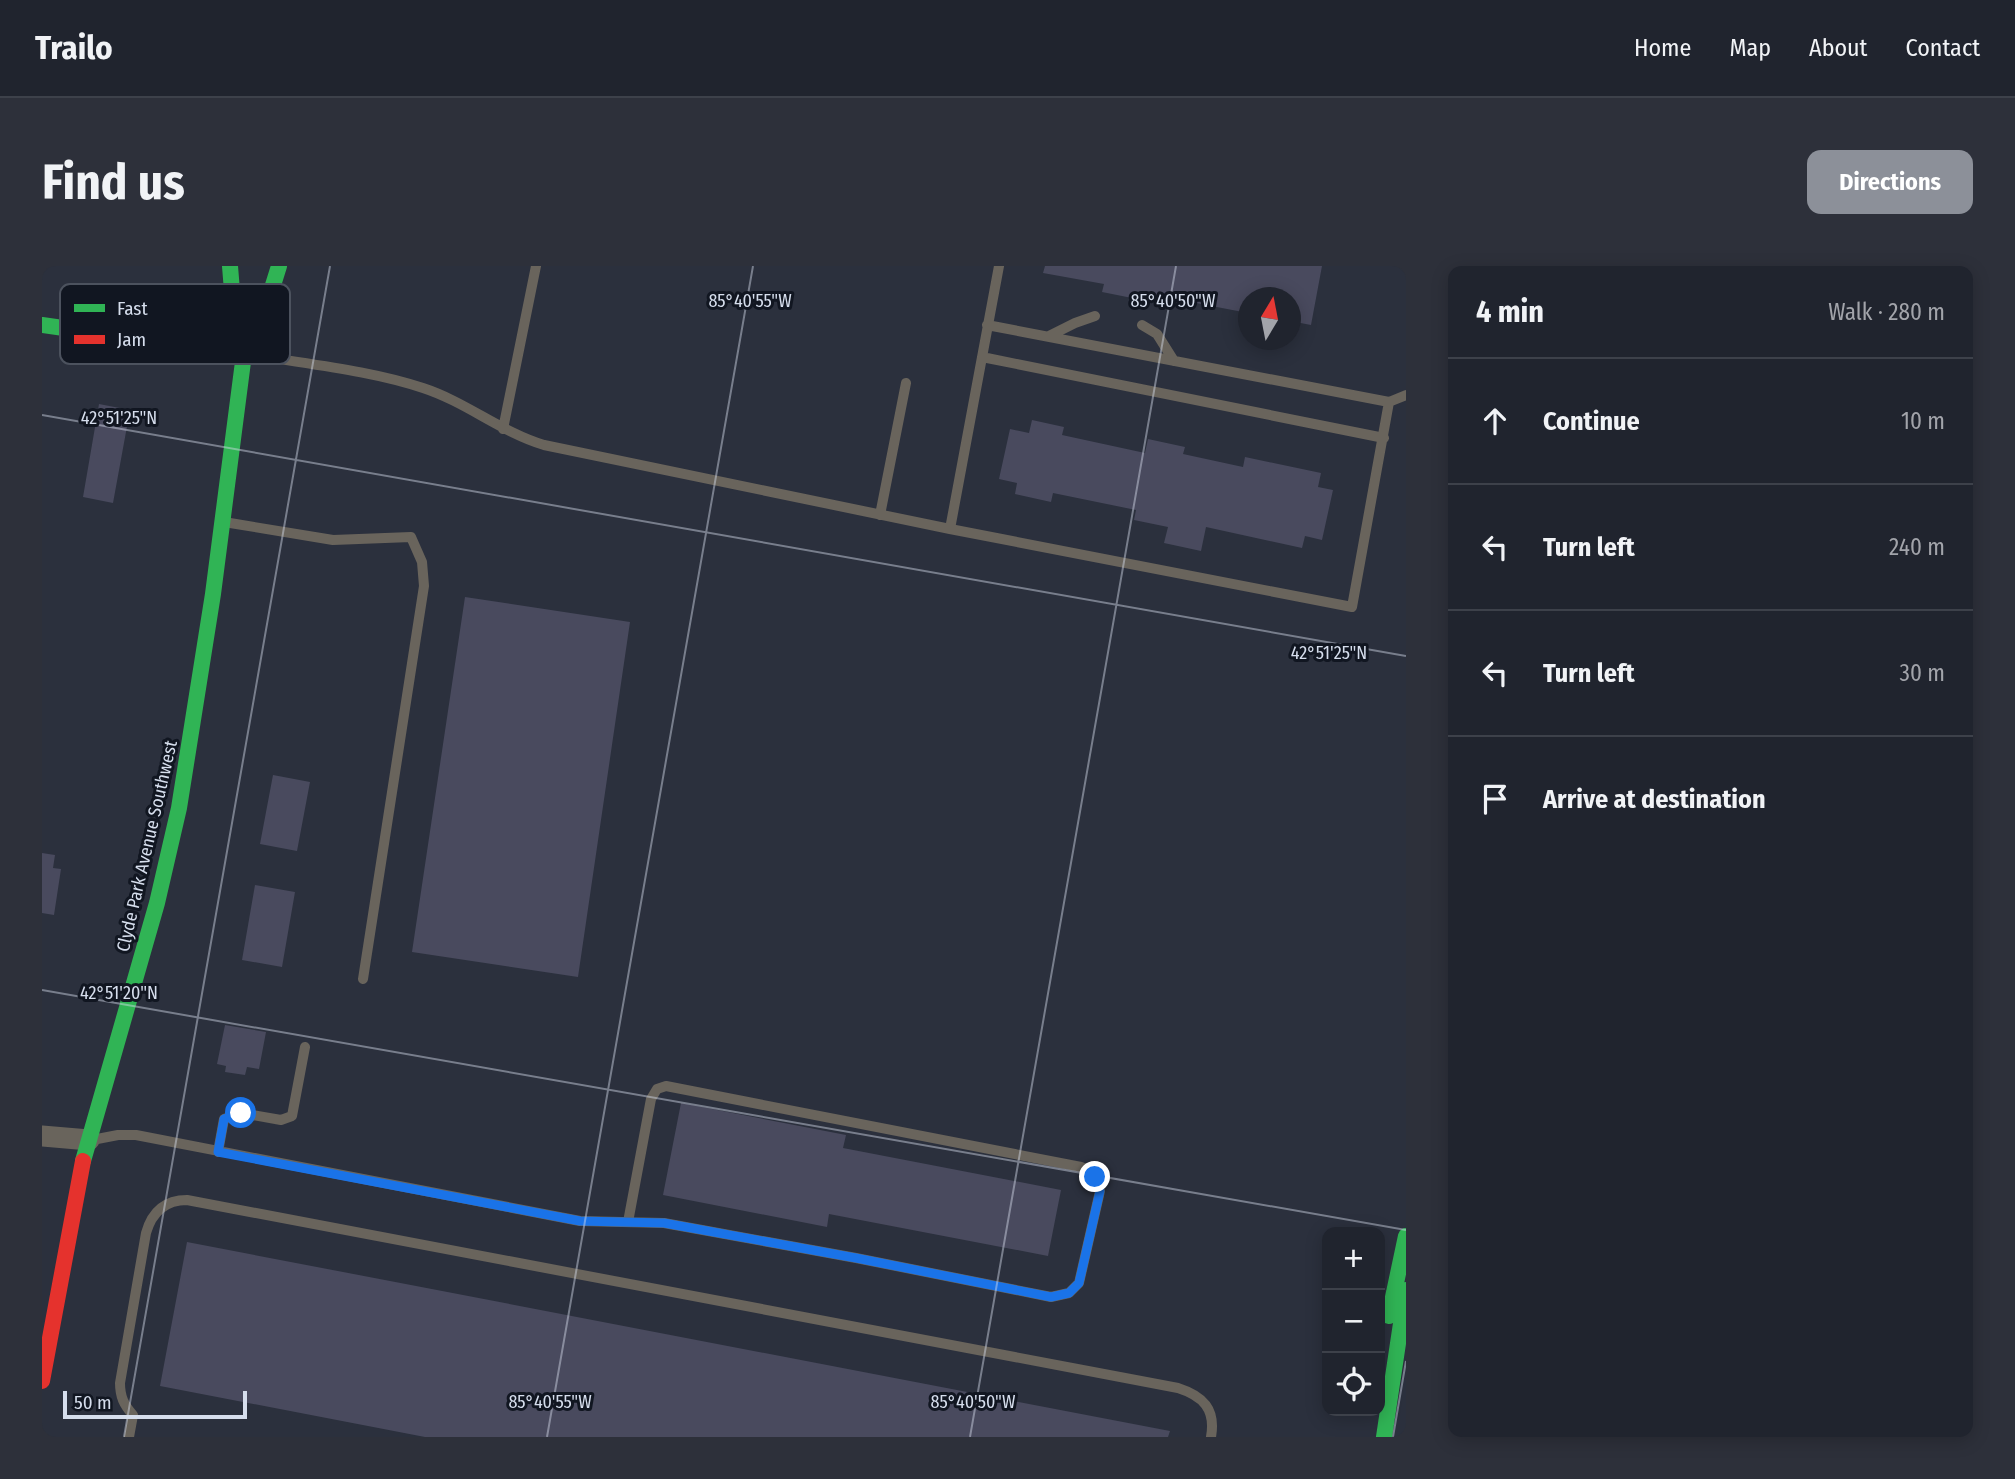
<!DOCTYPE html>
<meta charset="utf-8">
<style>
:root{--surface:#20242e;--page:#2d303a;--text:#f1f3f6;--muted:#a2a4aa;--line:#3d414a;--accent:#8c9099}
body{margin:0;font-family:"Fira Sans Condensed",sans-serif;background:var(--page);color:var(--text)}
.controls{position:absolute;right:21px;bottom:21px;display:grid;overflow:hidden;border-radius:14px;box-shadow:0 4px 18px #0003}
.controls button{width:63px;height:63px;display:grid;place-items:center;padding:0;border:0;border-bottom:2px solid var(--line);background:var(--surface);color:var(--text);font:35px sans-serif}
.compass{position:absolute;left:1196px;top:21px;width:63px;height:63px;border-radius:50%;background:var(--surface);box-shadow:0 4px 18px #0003;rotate:10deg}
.scale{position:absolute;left:21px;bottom:18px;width:184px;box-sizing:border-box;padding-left:7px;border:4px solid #d6deed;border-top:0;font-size:19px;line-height:24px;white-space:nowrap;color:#d6deed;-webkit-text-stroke:5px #111621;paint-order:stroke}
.stop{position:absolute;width:21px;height:21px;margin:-16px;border:5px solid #1a73e8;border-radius:50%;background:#fff}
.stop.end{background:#1a73e8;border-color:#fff;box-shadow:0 2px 7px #0008}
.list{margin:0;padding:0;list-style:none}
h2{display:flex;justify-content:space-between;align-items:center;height:91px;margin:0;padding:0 28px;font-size:30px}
h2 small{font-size:23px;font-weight:400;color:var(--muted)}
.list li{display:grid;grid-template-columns:46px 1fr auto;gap:21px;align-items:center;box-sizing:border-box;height:126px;padding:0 28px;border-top:2px solid var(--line)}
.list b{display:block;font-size:26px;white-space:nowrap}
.list em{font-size:23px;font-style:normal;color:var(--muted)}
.icon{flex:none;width:38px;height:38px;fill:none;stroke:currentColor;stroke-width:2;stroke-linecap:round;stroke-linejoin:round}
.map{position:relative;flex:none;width:1364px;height:1171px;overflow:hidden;border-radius:14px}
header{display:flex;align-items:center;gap:42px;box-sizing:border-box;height:98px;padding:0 35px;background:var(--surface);border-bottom:2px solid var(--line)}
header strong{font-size:33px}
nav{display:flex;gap:38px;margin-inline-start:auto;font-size:24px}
.intro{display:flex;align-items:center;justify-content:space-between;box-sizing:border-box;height:168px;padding:0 42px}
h1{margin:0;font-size:49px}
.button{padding:18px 32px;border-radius:14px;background:var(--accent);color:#fff;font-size:24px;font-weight:700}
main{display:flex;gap:42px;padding:0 42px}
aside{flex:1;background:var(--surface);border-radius:14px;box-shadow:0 4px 18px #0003}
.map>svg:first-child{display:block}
</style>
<header>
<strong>Trailo</strong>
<nav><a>Home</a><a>Map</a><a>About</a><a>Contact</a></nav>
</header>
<div class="intro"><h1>Find us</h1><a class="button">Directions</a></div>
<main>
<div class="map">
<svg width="1364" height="1171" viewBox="0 0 1364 1171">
<rect width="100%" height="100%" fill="#2b303d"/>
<path fill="#494a5e" d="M 1003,0 L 1280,0 L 1269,59 L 1248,55 L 1248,32 L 1206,32 L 1206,47 L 1107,28 L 1105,35 L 1060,26 L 1062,18 L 1001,7 Z
M 57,138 L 88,144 L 71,237 L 41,231 Z
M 990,154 L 1022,161 L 1020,169 L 1103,187 L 1106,173 L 1143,181 L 1141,188 L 1201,201 L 1203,191 L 1279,207 L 1276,221 L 1291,224 L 1280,274 L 1263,270 L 1260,282 L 1164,261 L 1159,285 L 1122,277 L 1126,261 L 1092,254 L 1094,244 L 1011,227 L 1009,236 L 973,228 L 975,217 L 957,213 L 968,163 L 987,167 Z
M 423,331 L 588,356 L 536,711 L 370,686 Z
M 231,509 L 268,516 L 255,585 L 218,578 Z
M 0,587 L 13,589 L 11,602 L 19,603 L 12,649 L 0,647 Z
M 213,619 L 253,626 L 240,701 L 200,694 Z
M 183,759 L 224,766 L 217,803 L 205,801 L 203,809 L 183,806 L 184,800 L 175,798 Z
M 639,837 L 804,869 L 801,882 L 1019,924 L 1006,990 L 787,948 L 785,961 L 621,929 Z
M 145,976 L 1128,1165 L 1126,1171 L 383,1171 L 118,1120 Z"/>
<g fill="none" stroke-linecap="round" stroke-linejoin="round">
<path stroke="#69645c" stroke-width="10" d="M 945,59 L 1347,136
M 1100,59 L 1115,68 L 1132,95
M 1007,70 L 1033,57 L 1053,50
M 206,88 C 263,98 327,104 381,122 C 424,136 459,166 502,179 L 908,263 L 1310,341 L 1347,136 L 1364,129
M 940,91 L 1342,172
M 461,163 L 494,0
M 838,249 L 864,117
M 182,256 L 291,274 L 369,271 L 380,296 L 382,320 L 321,713
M 908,263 L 957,0
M 50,874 L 76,869 L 94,869 L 538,955 L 622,957 L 814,992 L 1009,1031 L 1027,1027 L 1037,1017 L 1058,925 L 1049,905 L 1039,901 L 624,820 L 615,823 L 609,833 L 586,956
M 176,886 L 182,853 L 199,847 L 239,854 L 250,850 L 263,781
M 87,1171 L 91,1149 C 82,1139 78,1131 78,1117 L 104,967 C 110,946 123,934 145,934 L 1136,1122 C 1161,1130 1174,1143 1169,1171"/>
<path stroke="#69645c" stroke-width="21" d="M 0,870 L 47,874"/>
<path stroke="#30b455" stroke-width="16" d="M 188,0 L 190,25 L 202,88
M 0,59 L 202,88
M 41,895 L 115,637 L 137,542 L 171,328 L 202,88 L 227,32 L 237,0
M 1347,1050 L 1364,970
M 1342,1171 L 1364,1024"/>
<path stroke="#e5322d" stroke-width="16" d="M 0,1115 L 41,895"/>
</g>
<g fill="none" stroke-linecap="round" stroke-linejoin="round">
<path stroke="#1a73e8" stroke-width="9" d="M 199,847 L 182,853 L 176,886 L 538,955 L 622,957 L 814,992 L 1009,1031 L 1027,1027 L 1037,1017 L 1058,925 L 1053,911"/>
</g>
<path fill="none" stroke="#d6deed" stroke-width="2" stroke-opacity="0.45" d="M 0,149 L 1364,390M 0,724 L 1364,964M 82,1171 L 288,0M 505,1171 L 711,0M 928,1171 L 1134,0M 1351,1171 L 1364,1095"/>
<g text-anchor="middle" stroke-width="6" stroke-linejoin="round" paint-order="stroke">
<g font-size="18" fill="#d6deed" stroke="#111621">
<text transform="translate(105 580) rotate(-77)" y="6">Clyde Park Avenue Southwest</text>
</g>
</g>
<rect x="18" y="18" width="230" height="80" rx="10" fill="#111621" stroke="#4c525e" stroke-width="2"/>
<rect x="32" y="38" width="31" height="8" fill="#30b455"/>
<rect x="32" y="69" width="31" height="9" fill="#e5322d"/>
<g font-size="19" fill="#d6deed">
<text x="75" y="49">Fast</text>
<text x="75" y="80">Jam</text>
</g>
<g font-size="18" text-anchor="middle" fill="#d6deed" stroke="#111621" stroke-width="6" stroke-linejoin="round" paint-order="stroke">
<text x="708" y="41">85°40'55"W</text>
<text x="1131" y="41">85°40'50"W</text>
<text x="77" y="158">42°51'25"N</text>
<text x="1287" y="393">42°51'25"N</text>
<text x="77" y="733">42°51'20"N</text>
<text x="508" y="1142">85°40'55"W</text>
<text x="931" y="1142">85°40'50"W</text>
</g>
</svg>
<div class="controls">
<button>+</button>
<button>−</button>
<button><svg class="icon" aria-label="locate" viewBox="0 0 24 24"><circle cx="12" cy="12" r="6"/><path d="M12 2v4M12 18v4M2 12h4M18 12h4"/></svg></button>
</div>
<svg class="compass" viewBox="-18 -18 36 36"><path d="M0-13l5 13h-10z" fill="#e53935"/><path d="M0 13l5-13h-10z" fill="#a2a4aa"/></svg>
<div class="scale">50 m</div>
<div class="stop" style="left:199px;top:847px"></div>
<div class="stop end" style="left:1053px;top:911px"></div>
</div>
<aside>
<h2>4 min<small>Walk · 280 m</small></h2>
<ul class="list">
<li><svg class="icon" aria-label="ahead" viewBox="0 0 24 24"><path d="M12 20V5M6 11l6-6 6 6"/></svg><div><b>Continue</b></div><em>10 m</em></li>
<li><svg class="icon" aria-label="left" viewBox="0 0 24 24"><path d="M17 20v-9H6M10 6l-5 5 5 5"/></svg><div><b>Turn left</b></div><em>240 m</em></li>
<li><svg class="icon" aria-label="left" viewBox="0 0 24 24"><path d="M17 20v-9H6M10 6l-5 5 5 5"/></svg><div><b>Turn left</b></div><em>30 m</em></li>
<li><svg class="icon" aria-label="arrive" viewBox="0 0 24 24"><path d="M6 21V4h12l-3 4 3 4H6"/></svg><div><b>Arrive at destination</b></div></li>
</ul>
</aside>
</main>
